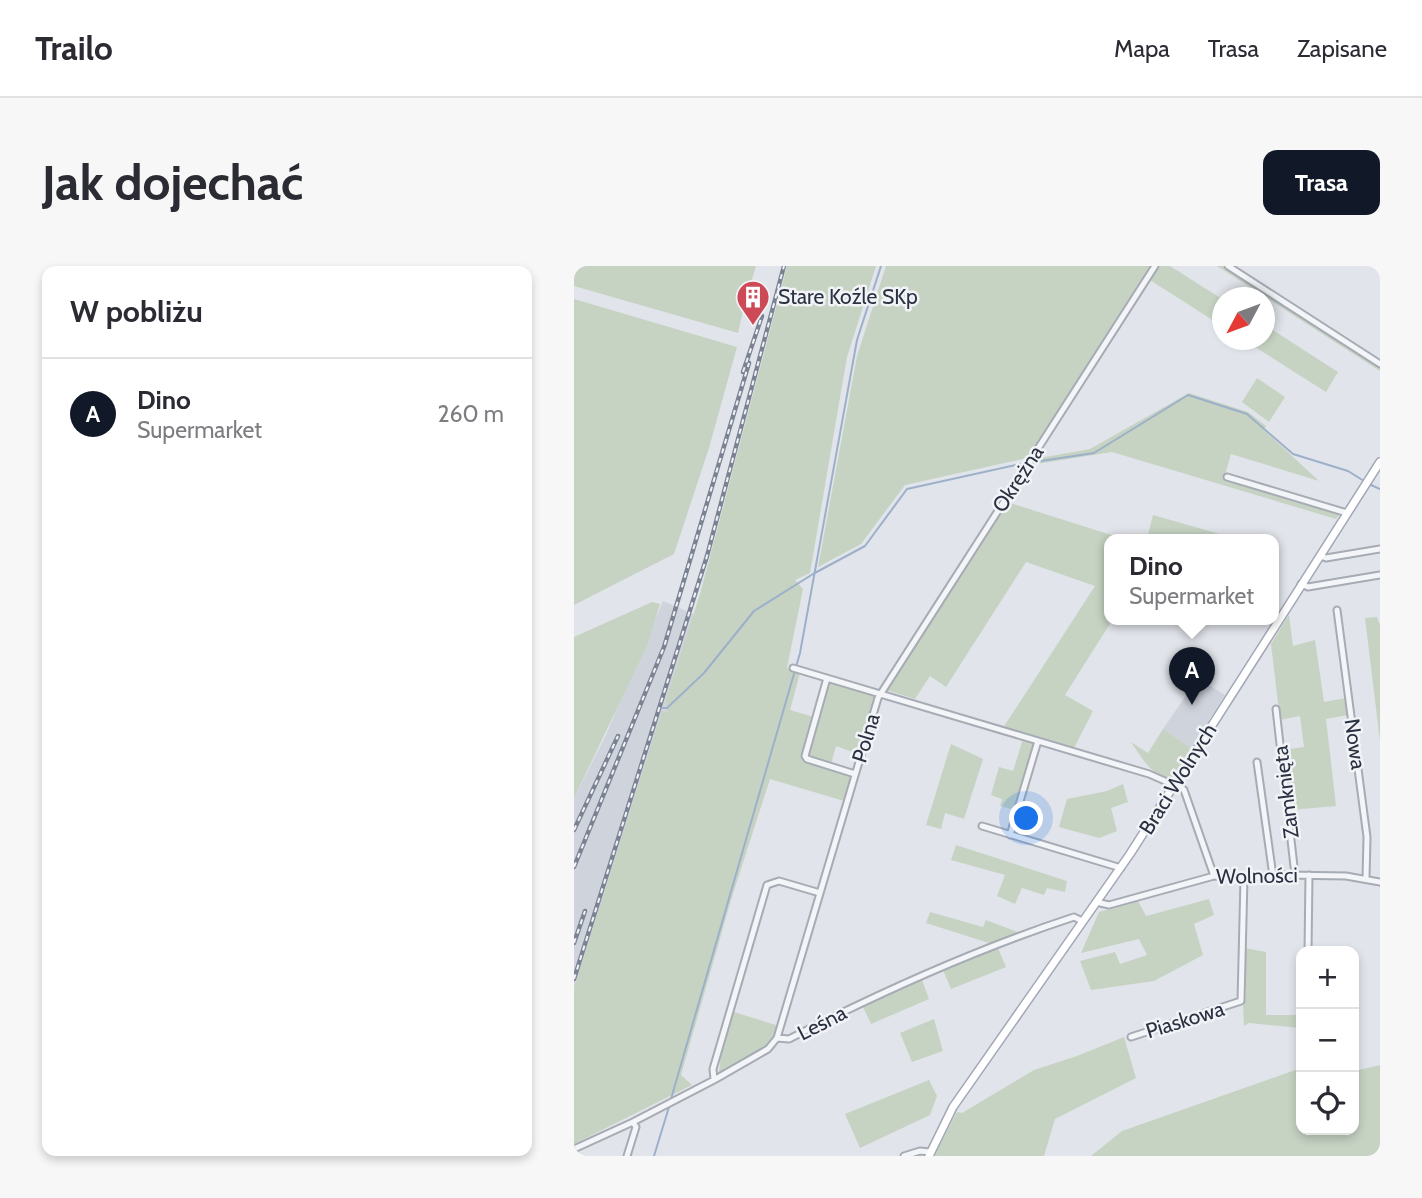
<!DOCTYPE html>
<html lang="pl">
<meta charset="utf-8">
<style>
:root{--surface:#fff;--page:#f7f7f7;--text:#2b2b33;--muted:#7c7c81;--line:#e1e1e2;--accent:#111827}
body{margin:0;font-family:Cabin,sans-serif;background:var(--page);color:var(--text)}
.controls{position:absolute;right:21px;bottom:21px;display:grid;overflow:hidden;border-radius:14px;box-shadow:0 4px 10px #0003}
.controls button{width:63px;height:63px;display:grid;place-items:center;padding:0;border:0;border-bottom:2px solid var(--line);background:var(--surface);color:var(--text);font:35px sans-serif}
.compass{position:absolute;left:638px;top:21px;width:63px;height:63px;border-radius:50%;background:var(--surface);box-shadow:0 4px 10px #0003;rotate:229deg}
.you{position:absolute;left:453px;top:553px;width:24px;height:24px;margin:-18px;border:5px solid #fff;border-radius:50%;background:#1a73e8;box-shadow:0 0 0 10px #1a73e833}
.badge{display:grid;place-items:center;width:46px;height:46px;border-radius:50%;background:var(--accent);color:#fff;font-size:23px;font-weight:700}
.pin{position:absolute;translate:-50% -58px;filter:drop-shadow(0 2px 4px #0008)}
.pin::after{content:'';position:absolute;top:37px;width:24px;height:21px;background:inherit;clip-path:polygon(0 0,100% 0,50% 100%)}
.popup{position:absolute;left:530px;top:268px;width:175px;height:91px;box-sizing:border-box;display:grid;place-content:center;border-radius:14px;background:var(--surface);filter:drop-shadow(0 2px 5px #0005);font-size:23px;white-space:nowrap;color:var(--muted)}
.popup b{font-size:26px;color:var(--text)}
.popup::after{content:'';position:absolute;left:50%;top:100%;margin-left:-14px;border:14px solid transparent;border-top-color:var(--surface)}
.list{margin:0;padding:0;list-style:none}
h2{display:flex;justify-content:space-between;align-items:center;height:91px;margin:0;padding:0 28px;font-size:30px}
h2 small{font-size:23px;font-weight:400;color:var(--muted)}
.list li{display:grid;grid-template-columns:46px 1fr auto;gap:21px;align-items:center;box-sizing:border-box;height:112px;padding:0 28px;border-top:2px solid var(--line)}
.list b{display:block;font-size:26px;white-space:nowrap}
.list p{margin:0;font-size:23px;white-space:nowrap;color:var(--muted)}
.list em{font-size:23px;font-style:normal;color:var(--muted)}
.icon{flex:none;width:38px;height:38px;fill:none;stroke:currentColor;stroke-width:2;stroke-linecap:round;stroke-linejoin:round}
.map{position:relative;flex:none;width:806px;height:890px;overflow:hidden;border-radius:14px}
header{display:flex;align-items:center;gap:42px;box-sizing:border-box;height:98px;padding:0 35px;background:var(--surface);border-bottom:2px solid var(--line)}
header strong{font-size:33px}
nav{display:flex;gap:38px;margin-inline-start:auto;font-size:24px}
.intro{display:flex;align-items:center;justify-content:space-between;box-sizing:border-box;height:168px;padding:0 42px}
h1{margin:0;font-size:49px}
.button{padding:18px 32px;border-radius:14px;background:var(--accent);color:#fff;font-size:24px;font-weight:700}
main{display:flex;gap:42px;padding:0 42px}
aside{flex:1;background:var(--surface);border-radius:14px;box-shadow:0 4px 10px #0003}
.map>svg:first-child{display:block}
</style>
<header>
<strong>Trailo</strong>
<nav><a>Mapa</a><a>Trasa</a><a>Zapisane</a></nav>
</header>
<div class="intro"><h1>Jak dojechać</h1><a class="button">Trasa</a></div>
<main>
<aside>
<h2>W pobliżu<small></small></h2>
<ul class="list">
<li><span class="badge">A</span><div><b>Dino</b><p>Supermarket</p></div><em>260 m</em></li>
</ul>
</aside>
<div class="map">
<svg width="806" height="890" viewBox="0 0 806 890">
<rect width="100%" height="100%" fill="#e1e4ea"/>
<path fill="#cfd3dc" d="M 89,335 L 124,350 L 105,417 L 0,747 L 0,532 L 32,469 Z
M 624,412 L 651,429 L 617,482 L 589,463 Z"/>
<path fill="#c6d3c3" d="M 0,0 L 182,0 L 171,36 L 164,67 L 0,20 Z
M 213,0 L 302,0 L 273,91 L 236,307 L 221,314 L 229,323 L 213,402 L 226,407 L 216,444 L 240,451 L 229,490 L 280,509 L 270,535 L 196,513 L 157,634 L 107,809 L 118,819 L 0,878 L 0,722 L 88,445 L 94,447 L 92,434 L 126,328 Z
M 312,0 L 576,0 L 453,192 L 331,219 L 287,278 L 244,301 L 283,90 Z
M 584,0 L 596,0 L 648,33 L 648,60 L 576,14 Z
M 643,0 L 648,0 L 806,101 L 806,105 Z
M 0,33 L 163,81 L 135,182 L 100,288 L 0,339 Z
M 691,59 L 764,106 L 752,126 L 670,74 L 690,74 Z
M 683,112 L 711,131 L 695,156 L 668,136 Z
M 615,127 L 674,146 L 692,160 L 690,164 L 745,215 L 657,188 L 650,212 L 766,247 L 762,253 L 538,186 L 456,199 L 460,193 L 516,183 Z
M 433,236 L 550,273 L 536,273 L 536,353 L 539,353 L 491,429 L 519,445 L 499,484 L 429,462 L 521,320 L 452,296 L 372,421 L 356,410 L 341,433 L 312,424 Z
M 579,249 L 663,273 L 573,273 Z
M 78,336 L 86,338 L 73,380 L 0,532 L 0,371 Z
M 715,349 L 719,380 L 741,374 L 750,436 L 772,432 L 774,449 L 752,453 L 762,540 L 717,544 L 709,484 L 730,481 L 726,450 L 706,454 L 697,378 Z
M 803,351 L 806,359 L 806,475 L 791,352 Z
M 255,415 L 299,428 L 302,431 L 284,488 L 262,480 L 257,498 L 234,490 Z
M 589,463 L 617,482 L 600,511 L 595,513 C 576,508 568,492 557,476 L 574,487 Z
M 449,473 L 460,476 L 441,544 L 426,540 L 428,533 L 417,529 L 425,501 L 439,505 Z
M 377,478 L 409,493 L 390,553 L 371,547 L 367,563 L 352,559 Z
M 549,518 L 554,536 L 537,542 L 543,565 L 525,572 L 485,561 L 493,533 L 533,525 Z
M 382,579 L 493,615 L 491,626 L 473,622 L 470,629 L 448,622 L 441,638 L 423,630 L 431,609 L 377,594 Z
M 635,633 L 640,649 L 620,658 L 629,689 L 580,715 L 517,724 L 506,695 L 541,686 L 546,698 L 573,689 L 565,673 L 507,687 L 525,646 L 564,635 L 572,650 Z
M 356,646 L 409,661 L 412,654 L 446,667 L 418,678 L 352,657 Z
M 424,682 L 432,701 L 377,723 L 369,704 Z
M 671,682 L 692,686 L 692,749 L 727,749 L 727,762 L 675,757 L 670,760 L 669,740 L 672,731 Z
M 348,714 L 355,733 L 297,758 L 288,739 Z
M 160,746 L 205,760 L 200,778 L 145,807 L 147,787 Z
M 360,753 L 369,785 L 338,796 L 326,767 Z
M 550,771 L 562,812 L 481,853 L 470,890 L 360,890 L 383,846 L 388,847 L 460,804 L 503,790 Z
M 806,799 L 806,890 L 517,890 L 548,865 L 727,802 L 727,864 L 780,864 L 780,805 Z
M 355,814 L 363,830 L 356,849 L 286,882 L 271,848 Z"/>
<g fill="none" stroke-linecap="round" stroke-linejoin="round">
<path stroke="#9db0c9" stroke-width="2" d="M 460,196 L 520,187 L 614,129 L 673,148 L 719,188 L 774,205 L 790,215
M 795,218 L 806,223
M 89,442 L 93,442 L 130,407 L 180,345 L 239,308 L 291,280 L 333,223 L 446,198
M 97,833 L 226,387 L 283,74 L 307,0
M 80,890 L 95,841"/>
<defs>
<path id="minor" d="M 654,0 L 806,98
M 653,211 L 773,247
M 746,290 L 752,292 L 806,283
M 727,318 L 734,321 L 806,309
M 763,344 L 793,571 L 792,613
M 219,402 L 575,508 L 600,519
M 253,412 L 231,490 L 233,493 L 281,508
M 702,443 L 721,609
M 683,496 L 699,610
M 602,516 L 610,524 L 640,610
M 408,560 L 547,602
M 436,569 L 464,475
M 522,636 L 535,639 L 640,610 L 670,612 L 711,609 L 772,610 L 806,616
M 734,685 L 735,609
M 557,771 L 667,735 L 670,612
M 203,772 L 304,432 L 581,0
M 140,814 L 139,803 L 193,619 L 205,615 L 246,627
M 0,883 L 59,856 L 140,814 L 194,783 L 203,772 L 215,773 C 307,726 402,683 500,651 L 508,655
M 53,890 L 62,861 L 59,856
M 330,890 L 346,885 L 356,886"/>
<path id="major" d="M 355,890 L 379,841 L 556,588 L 806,196"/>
</defs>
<use href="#minor" stroke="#a6abb4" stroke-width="9"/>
<use href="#major" stroke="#a1a8b5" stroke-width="10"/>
<use href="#minor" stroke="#f4f5f8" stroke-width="5"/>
<use href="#major" stroke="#fff" stroke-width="7"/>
<defs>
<path id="rail" d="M 169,106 L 188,50
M 0,564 L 44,470
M 0,601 L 90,381 L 175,97
M 0,677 L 11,645
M 0,713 L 133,290 L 210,0"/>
</defs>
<use href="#rail" stroke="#7b8393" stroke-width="4.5"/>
<use href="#rail" stroke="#f1f3f7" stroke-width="2" stroke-dasharray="5" stroke-linecap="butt"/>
</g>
<defs>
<symbol id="building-pin" viewBox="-11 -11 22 30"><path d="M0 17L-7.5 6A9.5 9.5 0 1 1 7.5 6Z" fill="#cc4955" stroke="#f1f3f7"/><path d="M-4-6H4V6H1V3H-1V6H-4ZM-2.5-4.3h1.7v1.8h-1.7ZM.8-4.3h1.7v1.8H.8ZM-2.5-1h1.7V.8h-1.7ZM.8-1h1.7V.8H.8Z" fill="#fff"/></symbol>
</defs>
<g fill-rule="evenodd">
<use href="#building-pin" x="160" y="12" width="38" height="52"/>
</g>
<g text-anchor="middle" stroke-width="5" stroke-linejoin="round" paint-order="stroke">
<g font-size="21" fill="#2a3141" stroke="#f1f3f7" text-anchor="start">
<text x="204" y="38">Stare Koźle SKp</text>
</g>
<g font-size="21" fill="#2a3141" stroke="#f1f3f7">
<text transform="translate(444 213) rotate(-57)" y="7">Okrężna</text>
<text transform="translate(292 472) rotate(-73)" y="7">Polna</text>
<text transform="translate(781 478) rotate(82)" y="7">Nowa</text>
<text transform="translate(604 513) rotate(-58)" y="7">Braci Wolnych</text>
<text transform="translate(712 526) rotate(-97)" y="7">Zamknięta</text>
<text transform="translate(683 610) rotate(-1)" y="7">Wolności</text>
<text transform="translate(611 754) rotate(-17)" y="7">Piaskowa</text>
<text transform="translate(248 757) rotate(-27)" y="7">Leśna</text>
</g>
</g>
</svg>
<div class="controls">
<button>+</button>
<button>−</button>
<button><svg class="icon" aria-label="locate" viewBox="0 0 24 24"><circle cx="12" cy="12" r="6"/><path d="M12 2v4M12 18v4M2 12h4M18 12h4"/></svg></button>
</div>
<svg class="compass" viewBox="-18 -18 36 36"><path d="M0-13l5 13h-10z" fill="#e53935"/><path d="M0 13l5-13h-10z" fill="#7c7c81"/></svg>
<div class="you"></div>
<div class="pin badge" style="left:618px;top:439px">A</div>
<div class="popup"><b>Dino</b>Supermarket</div>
</div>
</main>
